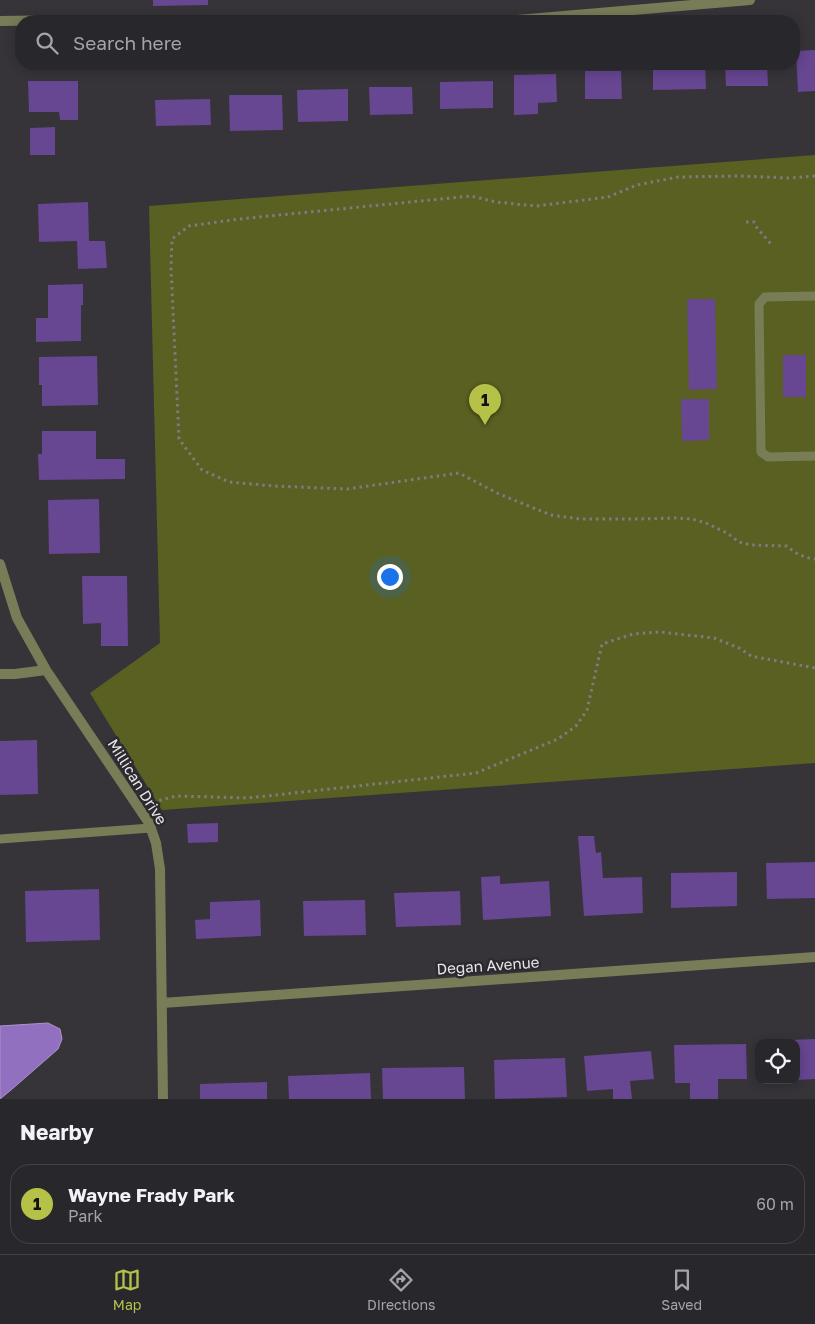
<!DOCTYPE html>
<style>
:root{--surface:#28272b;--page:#343337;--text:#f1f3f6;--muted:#a5a5a9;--line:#444447;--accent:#b6c148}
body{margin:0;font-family:"Golos Text",sans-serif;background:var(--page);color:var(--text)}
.controls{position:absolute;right:15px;bottom:15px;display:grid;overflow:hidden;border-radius:10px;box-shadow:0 2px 12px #0003}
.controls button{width:45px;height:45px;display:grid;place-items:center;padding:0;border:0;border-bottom:1px solid var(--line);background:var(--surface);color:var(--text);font:25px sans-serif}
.you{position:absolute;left:389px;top:576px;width:18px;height:18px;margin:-12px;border:4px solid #fff;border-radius:50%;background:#1a73e8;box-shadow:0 0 0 8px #1a73e833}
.badge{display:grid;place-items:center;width:32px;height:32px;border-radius:50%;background:var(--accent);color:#111;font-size:16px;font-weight:700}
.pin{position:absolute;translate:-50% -41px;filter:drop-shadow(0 1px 2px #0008)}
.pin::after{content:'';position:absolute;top:26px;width:18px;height:15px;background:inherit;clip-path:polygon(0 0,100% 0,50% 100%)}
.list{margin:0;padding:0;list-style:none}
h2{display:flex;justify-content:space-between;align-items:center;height:65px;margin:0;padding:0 20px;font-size:21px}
h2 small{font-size:16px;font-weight:400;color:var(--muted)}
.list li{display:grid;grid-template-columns:32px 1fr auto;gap:15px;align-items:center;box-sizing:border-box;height:80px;margin:0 10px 10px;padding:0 10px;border:1px solid var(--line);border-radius:20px}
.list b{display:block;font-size:19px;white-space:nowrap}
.list p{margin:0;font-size:16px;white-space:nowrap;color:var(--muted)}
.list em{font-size:16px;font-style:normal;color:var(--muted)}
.icon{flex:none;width:28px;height:28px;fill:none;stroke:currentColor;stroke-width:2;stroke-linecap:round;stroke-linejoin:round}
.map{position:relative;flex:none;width:815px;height:1099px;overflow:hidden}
.search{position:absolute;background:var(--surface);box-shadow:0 2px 12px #0003;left:15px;right:15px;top:15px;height:55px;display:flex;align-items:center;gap:12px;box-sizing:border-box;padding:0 18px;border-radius:20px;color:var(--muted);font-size:19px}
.sheet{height:155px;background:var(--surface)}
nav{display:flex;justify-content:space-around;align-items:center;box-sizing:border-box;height:70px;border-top:1px solid var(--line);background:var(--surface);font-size:14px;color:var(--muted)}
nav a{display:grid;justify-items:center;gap:2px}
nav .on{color:var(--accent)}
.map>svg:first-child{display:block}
</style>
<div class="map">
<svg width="815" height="1099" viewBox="0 0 815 1099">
<rect width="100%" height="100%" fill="#363439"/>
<path fill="#5a6021" d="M 815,155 L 815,763 L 162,810 L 90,693 L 160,643 L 149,206 Z"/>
<path fill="#9270c0" stroke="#ac93cc" d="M 48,1023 L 60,1029 L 62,1039 L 58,1049 L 11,1090 L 0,1099 L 0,1026 Z"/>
<path fill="#674692" d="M 153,0 L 208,0 L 208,5 L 153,6 Z
M 815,50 L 815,91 L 798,92 L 796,51 Z
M 705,64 L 706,89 L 653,90 L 653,65 Z
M 725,64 L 767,64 L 768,86 L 726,86 Z
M 585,71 L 621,71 L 622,99 L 585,99 Z
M 556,74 L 557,102 L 538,103 L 538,114 L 514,115 L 514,75 Z
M 28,81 L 78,81 L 78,120 L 60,120 L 59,112 L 29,112 Z
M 493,81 L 493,108 L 440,109 L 440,82 Z
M 369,87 L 412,87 L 413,114 L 370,115 Z
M 348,89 L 348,121 L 298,122 L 297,90 Z
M 229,95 L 282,95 L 283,130 L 230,131 Z
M 210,99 L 211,125 L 156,126 L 155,100 Z
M 55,127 L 55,155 L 30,155 L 30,128 Z
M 88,202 L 89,241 L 105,241 L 107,268 L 78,269 L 77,241 L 39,242 L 38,204 Z
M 83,284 L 83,305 L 81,305 L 81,341 L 36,342 L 36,318 L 48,318 L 48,285 Z
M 687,299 L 715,299 L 717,389 L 689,390 Z
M 783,355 L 806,355 L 806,397 L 783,397 Z
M 97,356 L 98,405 L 42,406 L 42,385 L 39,385 L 39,357 Z
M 681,399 L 709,399 L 709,440 L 682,441 Z
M 42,431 L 96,431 L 96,459 L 125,459 L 125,479 L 39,480 L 38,454 L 42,454 Z
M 99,499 L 100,553 L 49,554 L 48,500 Z
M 82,576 L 127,576 L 128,646 L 101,646 L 101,623 L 83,624 Z
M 37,740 L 38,794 L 0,795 L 0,741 Z
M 218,823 L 218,842 L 188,843 L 187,824 Z
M 578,836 L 594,836 L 596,853 L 601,852 L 603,878 L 642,877 L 643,913 L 584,916 Z
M 815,862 L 815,898 L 767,899 L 766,863 Z
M 737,872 L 737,906 L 671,908 L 671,873 Z
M 500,876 L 500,884 L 549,881 L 551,916 L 483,920 L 481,877 Z
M 99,889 L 100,940 L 26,942 L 25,891 Z
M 460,891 L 461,925 L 396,927 L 394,893 Z
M 260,900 L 261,936 L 196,939 L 195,920 L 210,919 L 210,902 Z
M 365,900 L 366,935 L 304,936 L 303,901 Z
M 815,1039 L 815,1079 L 796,1080 L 796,1043 L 765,1043 L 765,1041 Z
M 746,1044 L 747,1079 L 718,1079 L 718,1099 L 690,1099 L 690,1083 L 675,1083 L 674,1045 Z
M 651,1051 L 654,1079 L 630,1081 L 632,1099 L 613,1099 L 613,1089 L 587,1091 L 584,1056 Z
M 565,1058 L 567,1097 L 495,1099 L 494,1060 Z
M 464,1067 L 465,1099 L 383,1099 L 382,1068 Z
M 370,1073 L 371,1099 L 289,1099 L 288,1076 Z
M 267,1082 L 267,1099 L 200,1099 L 200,1084 Z"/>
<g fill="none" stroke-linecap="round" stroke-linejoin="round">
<path stroke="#7d7b7f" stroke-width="3" stroke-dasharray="2.5 4" stroke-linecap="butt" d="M 815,176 L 789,178 L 740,176 L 678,177 L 637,185 L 608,197 L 536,206 L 496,202 L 471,196 L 239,219 L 189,226 L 172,239 L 171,268 L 179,439 L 202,470 L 229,482 L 274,486 L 347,489 L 459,473 L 499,494 L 551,515 L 581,519 L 639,519 L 676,518 L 692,519 L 706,523 L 727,533 L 739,542 L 751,545 L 787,546 C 795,553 804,558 815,559
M 746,222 L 754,222 L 757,228 L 771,244
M 153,802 L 176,796 L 248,798 L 476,773 L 558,739 L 576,726 L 587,710 L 602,644 L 633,634 L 659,632 L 714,638 L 739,648 L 751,656 L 815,668"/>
<path stroke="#787d57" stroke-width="9" d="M 815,296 L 765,297 L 759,304 L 761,452 L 768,457 L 815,456
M 0,839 L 151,828"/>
<path stroke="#787d57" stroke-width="10" d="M 0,21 L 62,20 L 65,21
M 506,21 L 750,0
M 0,564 L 17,618 L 46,670 L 149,823 L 156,843 L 160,869 L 163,1099
M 0,674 L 15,674 L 46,670
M 162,1003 L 815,957"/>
</g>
<g text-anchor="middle" stroke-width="5" stroke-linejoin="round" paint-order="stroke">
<g font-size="15" fill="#e7e6e9" stroke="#2c2a2f">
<text transform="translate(137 782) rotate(58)" y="5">Millican Drive</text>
<text transform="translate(488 966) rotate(-4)" y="5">Degan Avenue</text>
</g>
</g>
</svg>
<div class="controls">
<button><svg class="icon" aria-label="locate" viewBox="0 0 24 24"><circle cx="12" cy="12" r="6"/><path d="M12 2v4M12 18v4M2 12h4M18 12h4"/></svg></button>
</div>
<div class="you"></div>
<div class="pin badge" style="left:485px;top:425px">1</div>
<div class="search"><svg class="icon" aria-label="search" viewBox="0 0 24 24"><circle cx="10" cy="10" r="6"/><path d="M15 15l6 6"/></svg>Search here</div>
</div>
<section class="sheet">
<h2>Nearby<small></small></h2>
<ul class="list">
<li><span class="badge">1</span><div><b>Wayne Frady Park</b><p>Park</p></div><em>60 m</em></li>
</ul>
</section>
<nav>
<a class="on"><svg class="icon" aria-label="map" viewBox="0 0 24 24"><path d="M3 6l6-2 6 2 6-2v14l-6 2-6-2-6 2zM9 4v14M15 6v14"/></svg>Map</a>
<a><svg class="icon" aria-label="directions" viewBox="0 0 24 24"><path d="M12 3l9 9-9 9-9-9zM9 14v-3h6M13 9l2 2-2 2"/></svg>Directions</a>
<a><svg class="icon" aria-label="saved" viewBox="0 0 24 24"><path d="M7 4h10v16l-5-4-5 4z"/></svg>Saved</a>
</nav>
